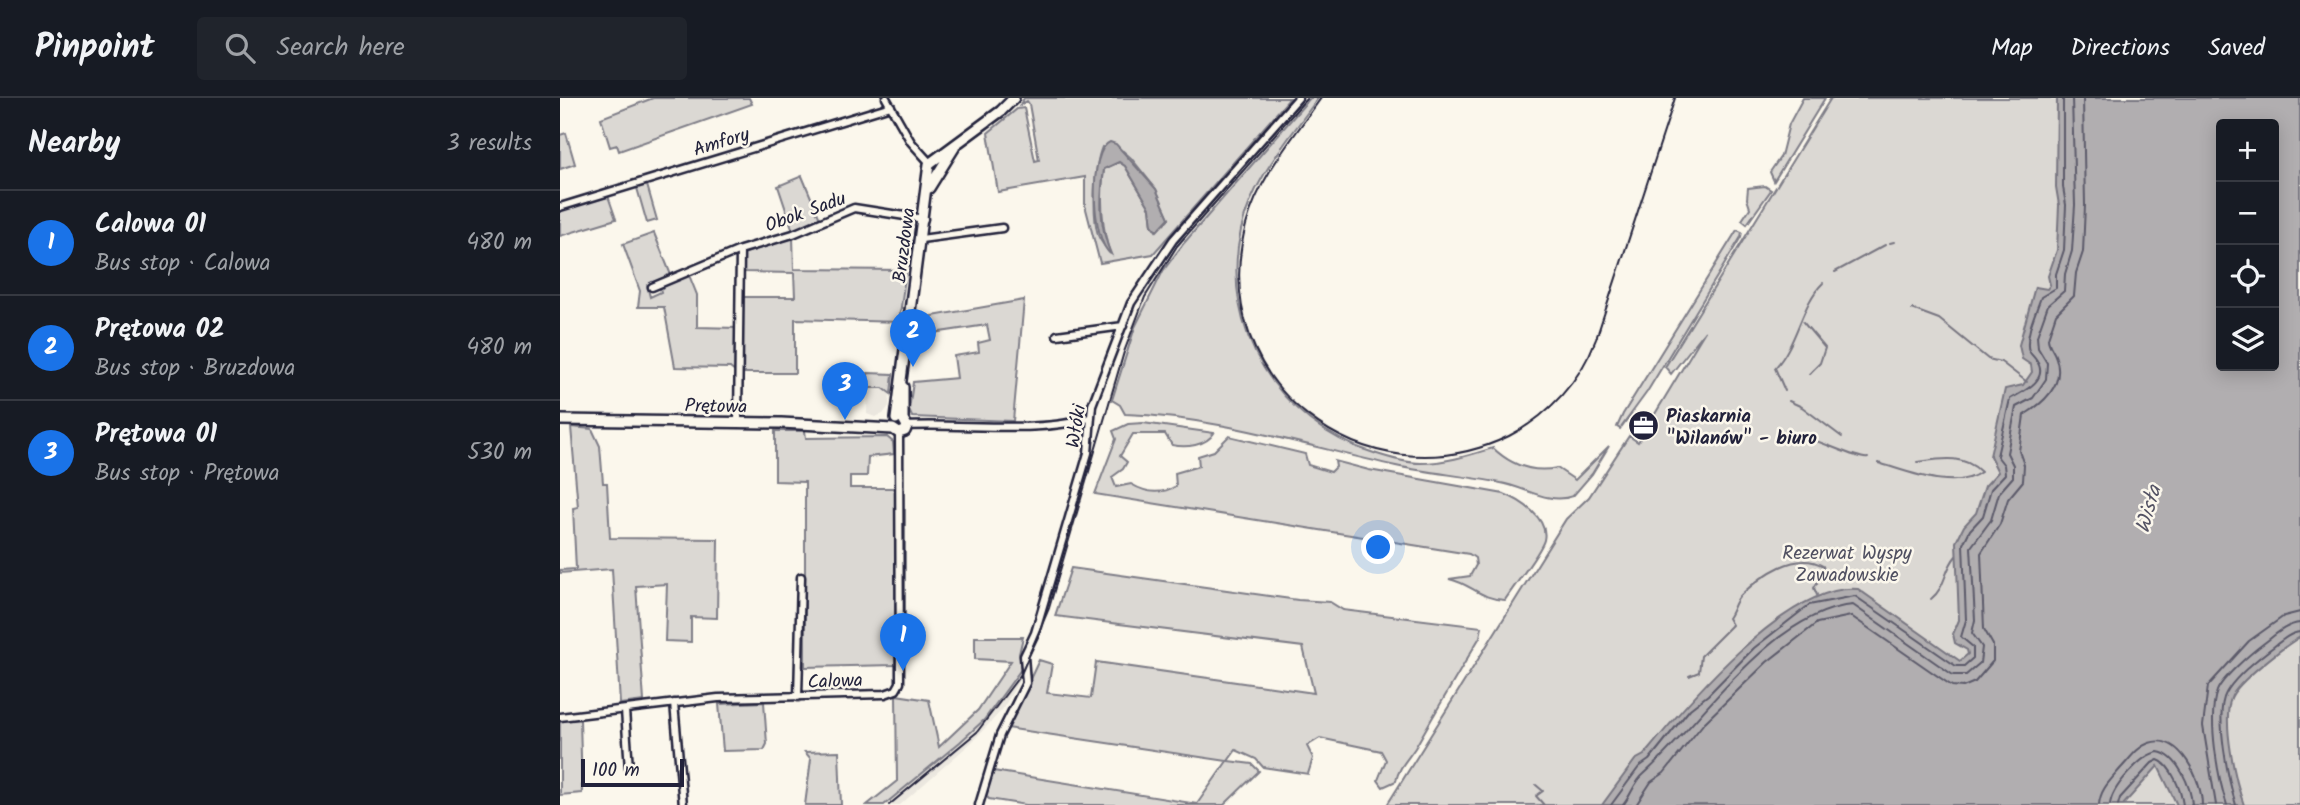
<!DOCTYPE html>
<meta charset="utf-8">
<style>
:root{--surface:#171b24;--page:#20242c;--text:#f1f3f6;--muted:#9ea1a6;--line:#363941;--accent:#1a73e8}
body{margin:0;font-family:Kalam,sans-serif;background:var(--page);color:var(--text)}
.controls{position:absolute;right:21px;top:21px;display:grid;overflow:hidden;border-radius:7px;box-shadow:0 4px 18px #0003}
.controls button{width:63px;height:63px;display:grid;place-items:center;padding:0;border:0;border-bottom:2px solid var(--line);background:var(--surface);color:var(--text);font:35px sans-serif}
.scale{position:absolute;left:21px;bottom:18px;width:103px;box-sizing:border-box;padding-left:7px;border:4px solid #22223b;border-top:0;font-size:19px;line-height:24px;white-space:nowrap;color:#22223b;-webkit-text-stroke:5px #fbf7ec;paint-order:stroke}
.you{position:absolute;left:819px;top:450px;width:24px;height:24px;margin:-18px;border:5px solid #fff;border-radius:50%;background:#1a73e8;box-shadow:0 0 0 10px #1a73e833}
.badge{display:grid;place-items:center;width:46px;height:46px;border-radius:50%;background:var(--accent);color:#fff;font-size:23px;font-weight:700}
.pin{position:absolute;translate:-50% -58px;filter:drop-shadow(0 2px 4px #0008)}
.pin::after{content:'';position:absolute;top:37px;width:24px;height:21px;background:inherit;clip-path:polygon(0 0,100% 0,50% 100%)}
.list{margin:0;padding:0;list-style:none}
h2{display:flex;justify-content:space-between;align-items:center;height:91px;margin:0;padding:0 28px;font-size:30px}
h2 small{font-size:23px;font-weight:400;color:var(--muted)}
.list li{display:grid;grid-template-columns:46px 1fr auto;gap:21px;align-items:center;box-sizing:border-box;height:105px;padding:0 28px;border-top:2px solid var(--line)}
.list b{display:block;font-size:26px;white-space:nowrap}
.list p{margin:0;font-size:23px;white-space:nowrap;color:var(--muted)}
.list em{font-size:23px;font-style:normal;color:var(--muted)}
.icon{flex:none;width:38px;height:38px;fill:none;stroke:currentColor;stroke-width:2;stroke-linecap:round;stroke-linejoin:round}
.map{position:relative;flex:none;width:1740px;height:707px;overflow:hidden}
header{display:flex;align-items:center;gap:42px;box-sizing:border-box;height:98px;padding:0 35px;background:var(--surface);border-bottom:2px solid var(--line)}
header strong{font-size:33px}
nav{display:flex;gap:38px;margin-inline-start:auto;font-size:24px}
.search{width:490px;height:63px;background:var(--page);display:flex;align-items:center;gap:18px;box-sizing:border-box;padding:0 24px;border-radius:7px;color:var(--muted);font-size:26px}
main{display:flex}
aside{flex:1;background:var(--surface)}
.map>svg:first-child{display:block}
</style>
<header>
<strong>Pinpoint</strong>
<div class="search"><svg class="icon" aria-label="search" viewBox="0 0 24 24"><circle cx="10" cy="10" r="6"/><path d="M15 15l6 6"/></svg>Search here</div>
<nav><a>Map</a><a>Directions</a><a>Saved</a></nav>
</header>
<main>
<aside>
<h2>Nearby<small>3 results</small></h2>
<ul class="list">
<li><span class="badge">1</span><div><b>Calowa 01</b><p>Bus stop · Calowa</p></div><em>480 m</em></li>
<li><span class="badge">2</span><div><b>Prętowa 02</b><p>Bus stop · Bruzdowa</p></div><em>480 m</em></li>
<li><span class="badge">3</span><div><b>Prętowa 01</b><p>Bus stop · Prętowa</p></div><em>530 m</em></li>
</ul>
</aside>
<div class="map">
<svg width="1740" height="707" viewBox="0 0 1740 707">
<rect width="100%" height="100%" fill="#fbf7ec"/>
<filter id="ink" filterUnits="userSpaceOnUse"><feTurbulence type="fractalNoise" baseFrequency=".0143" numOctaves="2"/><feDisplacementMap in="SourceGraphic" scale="14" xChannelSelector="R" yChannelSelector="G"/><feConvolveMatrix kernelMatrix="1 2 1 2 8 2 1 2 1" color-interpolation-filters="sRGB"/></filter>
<g filter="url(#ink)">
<path fill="#ebe7df" d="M 308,290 L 324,290 L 330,296 L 329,308 L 323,316 L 315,319 L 307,316 Z
M 462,570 L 463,576 L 442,612 L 412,644 L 340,707 L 324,707 L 424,622 Z"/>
<path fill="#dbd8d3" stroke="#7e7d87" stroke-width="2" fill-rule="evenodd" d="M 93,0 L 189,0 L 192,6 L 59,53 L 57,47 L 50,49 L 41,20 Z
M 464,0 L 730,0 L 593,156 L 540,165 L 525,107 L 525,79 L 438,94 L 428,35 L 457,11 L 464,10 L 475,63 L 479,62 L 469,6 L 467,3 L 460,7 ZM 542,49 L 563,53 L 571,60 L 596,91 L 609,120 L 596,133 L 592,127 L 590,110 L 565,68 L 559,64 L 544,71 C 540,101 541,127 550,156 C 546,150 540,143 538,137 C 532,116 534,68 542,49 Z
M 750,0 L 758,0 C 729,41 692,82 681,132 C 659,231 719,326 814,355 C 829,360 845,365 861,365 C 886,365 910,357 933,350 C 952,368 973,375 997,370 L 1015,382 L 1049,348 L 1032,376 L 1013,398 C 988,407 965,389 941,385 C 906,378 870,375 836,368 C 746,348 657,319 565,316 L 560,307 L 552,302 L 575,229 L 603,173 L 624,145 Z
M 1243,0 L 1265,0 L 1214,83 L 1210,74 L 1221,58 L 1229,26 Z
M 1271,0 L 1548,0 L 1740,461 L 1740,707 L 827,707 L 1006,421 L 1029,399 L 1069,338 L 1078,344 L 1145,233 L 1111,276 L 1105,269 Z
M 6,35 L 15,66 L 0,71 L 0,37 Z
M 242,78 L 260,121 L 233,133 L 218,88 Z
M 87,87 L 97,122 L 87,125 L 77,90 Z
M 1205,88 L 1211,92 L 1187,126 L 1182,122 L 1190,110 L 1187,101 L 1188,90 Z
M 48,98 L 56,121 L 0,138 L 0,113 Z
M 1177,132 L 1182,134 L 1181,139 L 1087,294 L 1060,331 L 1057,329 L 1063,316 Z
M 94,135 L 111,177 L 87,187 L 90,199 L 101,194 L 100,190 L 129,177 L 137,197 L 137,229 L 177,230 L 176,275 L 170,270 L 115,269 L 104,209 L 78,209 L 80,193 L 63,146 Z
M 233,139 L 234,171 L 346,172 L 339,224 L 235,221 L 235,275 L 182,275 L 183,199 L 235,199 L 234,175 L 183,174 L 183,156 Z
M 464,202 L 453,323 L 352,319 L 349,312 L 353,284 L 397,280 L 394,258 L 419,254 L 418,245 L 430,242 L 427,227 L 360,237 L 361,220 Z
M 308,275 L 333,276 L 331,296 L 323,290 L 308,290 Z
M 583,325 L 654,335 C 646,348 626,350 612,347 L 605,336 L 573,336 L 560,358 L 567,364 L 563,371 L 552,379 L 556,389 L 571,386 C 586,395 601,397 616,388 L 615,375 L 639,368 L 638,358 L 654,353 L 669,338 L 745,356 L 748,367 L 771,374 L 776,369 L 775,363 L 809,372 L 944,396 C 960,402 989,420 984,442 C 981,454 953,489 945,502 C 919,501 912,486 889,481 L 910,478 L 916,467 L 915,460 L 909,456 L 535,396 L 556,341 L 553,333 L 568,326 Z
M 11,329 L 32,331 L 40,348 L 43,385 L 47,385 L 50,440 L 158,441 L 157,520 L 131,519 L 131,544 L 105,543 L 107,486 L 76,488 L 84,603 L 60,606 L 52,471 L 0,475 L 0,472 L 16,471 L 13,410 L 18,409 Z
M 215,333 L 245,333 L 246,340 L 327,339 L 333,344 L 334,356 L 308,359 L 307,378 L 290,378 L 290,390 L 335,390 L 335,567 L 245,569 L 245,384 L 215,383 Z
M 342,412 L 345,412 L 345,540 L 342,540 Z
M 511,470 L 738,502 L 770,504 L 783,512 L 922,529 L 920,539 C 898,576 876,613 855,650 C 847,662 839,669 836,683 L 823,689 L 818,682 L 826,662 L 821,653 L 760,640 L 747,648 L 753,660 L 748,676 L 703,669 L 696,661 L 676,652 L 668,663 L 692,666 L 699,673 L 664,707 L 466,707 L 429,701 L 426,698 L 433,673 L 637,706 L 667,663 L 447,630 L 479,562 L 492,566 L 487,595 L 531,600 L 536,564 L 754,595 L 743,549 L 495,518 Z
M 415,539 L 463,539 L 459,556 L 462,570 L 424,622 L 400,644 L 324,707 L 307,707 L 337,683 L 336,597 L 369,602 L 379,649 L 418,612 L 451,563 L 415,561 Z
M 204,604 L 207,646 L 204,652 L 163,653 L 159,606 Z
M 20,621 L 22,695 L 0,697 L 0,623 Z
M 279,653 L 281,707 L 245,707 L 251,661 L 245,654 Z"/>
<path fill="#b1aeb0" stroke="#787681" stroke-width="2" fill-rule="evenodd" d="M 1497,0 L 1740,0 L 1740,539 C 1725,548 1677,584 1671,600 C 1662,624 1675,683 1684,707 L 1617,707 L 1598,668 L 1563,707 L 1042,707 L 1075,662 L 1084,657 C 1125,607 1228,484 1298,491 L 1400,563 L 1408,556 L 1407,552 L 1395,545 L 1393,536 L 1399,522 L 1396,444 L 1404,428 L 1416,415 L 1425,388 L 1438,374 L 1430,358 L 1445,291 L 1463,287 L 1472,274 L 1471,267 L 1462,261 L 1459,247 L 1475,189 L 1487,191 L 1490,187 L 1488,178 L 1497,152 L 1499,107 L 1496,89 ZM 1661,26 L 1714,26 L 1714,268 L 1661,268 Z
M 550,44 L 556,46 L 596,91 L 609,120 L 597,133 L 592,127 L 590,110 L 565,68 L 559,64 L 544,71 C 540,100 539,129 551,156 C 531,143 528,52 550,44 Z"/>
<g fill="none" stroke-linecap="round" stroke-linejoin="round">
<path stroke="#5b5a6a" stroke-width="2" d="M 1051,707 L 1079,669 L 1089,662 L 1130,611 L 1148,597 L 1194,550 L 1249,507 L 1295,498 L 1396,568 L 1404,568 L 1413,560 L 1413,549 L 1401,539 L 1406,522 L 1403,446 L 1410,432 L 1423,418 L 1431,391 L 1445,376 L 1444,367 L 1437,358 L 1450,301 C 1462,294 1491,282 1476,262 C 1472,256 1468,255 1468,248 C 1467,232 1476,214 1481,199 L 1496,190 L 1496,176 L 1504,152 L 1506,107 L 1503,89 L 1503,0
M 1063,707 C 1071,698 1074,684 1084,676 C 1141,625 1211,514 1293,507 L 1393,577 L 1406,577 L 1420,565 L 1422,549 L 1412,535 L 1415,522 L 1411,449 L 1431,422 L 1439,395 L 1453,379 L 1453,367 L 1447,355 L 1456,309 L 1473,300 L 1486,281 L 1487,265 L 1478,250 L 1477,238 L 1488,207 L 1504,193 L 1505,176 L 1512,153 L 1515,107 L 1512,0
M 1076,707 L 1091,684 L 1104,675 L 1144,625 L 1207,564 L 1257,525 L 1291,518 L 1392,588 L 1403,589 L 1415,584 L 1433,563 L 1433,547 L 1424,531 L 1421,455 L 1440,426 L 1448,401 L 1463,383 L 1464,367 L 1459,353 L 1464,317 C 1484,305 1505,286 1496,260 C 1494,252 1488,248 1488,240 L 1496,216 L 1514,198 L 1516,175 L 1523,154 L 1525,107 L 1523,0
M 1539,707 C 1540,691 1551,682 1561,670 C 1569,662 1577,649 1589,645 C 1620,634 1642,683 1642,707
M 1550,707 C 1551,690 1582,656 1598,654 C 1618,657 1631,689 1632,707
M 1558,707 L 1560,700 L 1592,665 L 1598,662 C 1612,667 1621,693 1623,707
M 1656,707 L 1643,628 L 1648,588 L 1689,543 L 1724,518 L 1740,514
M 1667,707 C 1658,681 1647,619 1657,593 C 1662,580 1691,555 1703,546 C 1714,538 1726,526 1740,525
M 1676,707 C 1669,685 1654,616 1666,595 C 1674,580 1695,563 1708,553 C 1718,546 1728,535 1740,534"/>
<path stroke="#787681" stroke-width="2" d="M 1330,145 L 1334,144
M 1275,174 L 1325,147
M 1352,211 L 1379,221 L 1428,261 L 1441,264 L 1467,284
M 1243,224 L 1265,250 L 1260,265 L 1249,276
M 1225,293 L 1215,270 C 1238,245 1241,206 1263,185
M 1229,303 L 1242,309 L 1282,339
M 1227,335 C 1249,336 1298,363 1308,360
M 1318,365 C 1347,373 1394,394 1421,374 C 1403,356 1381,361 1357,364
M 1371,501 C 1386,489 1384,472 1396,458
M 1129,578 L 1139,574 L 1141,558 L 1172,527 L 1168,520 C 1174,512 1174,503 1182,496 C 1201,478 1236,452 1263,468 L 1264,473 L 1254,490 L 1257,497
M 976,687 L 983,693 L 976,698 L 984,707"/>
<defs>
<path id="street" d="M 326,0 L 351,44 L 370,65
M 0,109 L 331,8
M 361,141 L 442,130
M 92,189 L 180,152 L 233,136 L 294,110 L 364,121
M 497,237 L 563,228
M 178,325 L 180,152
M 347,328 C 402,325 480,336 529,320
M 238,599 L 241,479
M 114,605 L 123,707
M 65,612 L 69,671
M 0,619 L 158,600 L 325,596 L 336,592 L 340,585 L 339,335
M 419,707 L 440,637 L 466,585 L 464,558 L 475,535 L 528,355 L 532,307 L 571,205 L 613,142 L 738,0"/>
<path id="secondary" d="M 369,90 L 394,50
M 343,289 L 343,321
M 336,321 L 369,66 L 441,13 L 454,0
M 0,322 L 221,325 L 333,331
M 333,331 L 339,335 L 345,333 L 347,328 L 343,321"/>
</defs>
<use href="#street" stroke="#22223b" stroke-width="11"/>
<use href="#secondary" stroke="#22223b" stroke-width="14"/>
<use href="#street" stroke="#fbf7ec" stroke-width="6"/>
<use href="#secondary" stroke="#fbf7ec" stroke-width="9"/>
<path stroke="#22223b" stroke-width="2" d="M 761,0 C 733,40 699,79 686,127 C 644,284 806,408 949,338 C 988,318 1021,282 1036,241 L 1115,0
M 329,707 L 417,634 L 461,576 L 489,510 L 564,254 L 585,199 L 617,148 L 747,0"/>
</g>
</g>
<defs>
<symbol id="office-disc" viewBox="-11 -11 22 22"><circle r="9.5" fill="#22223b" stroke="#fbf7ec"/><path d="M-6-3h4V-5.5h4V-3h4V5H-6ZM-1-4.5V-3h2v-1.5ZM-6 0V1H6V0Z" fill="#fff"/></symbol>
</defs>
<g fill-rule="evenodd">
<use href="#office-disc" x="1066" y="310" width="35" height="35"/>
</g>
<g text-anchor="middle" stroke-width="5" stroke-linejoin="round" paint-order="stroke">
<g font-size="19" fill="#22223b" stroke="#fbf7ec">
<text transform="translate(161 43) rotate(-17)" y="7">Amfory</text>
<text transform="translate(245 113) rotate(-20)" y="7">Obok Sadu</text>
<text transform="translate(343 147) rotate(-83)" y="7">Bruzdowa</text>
<text transform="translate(156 307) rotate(1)" y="7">Prętowa</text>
<text transform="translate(515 328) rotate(-81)" y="7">Włóki</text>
<text transform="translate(275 582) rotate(-2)" y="7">Calowa</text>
</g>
<g font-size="19" font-weight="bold" fill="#22223b" stroke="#fbf7ec" text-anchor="start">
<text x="1106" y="324">Piaskarnia<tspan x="1106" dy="22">"Wilanów" - biuro</tspan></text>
</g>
<g font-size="19" fill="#505061" stroke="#fbf7ec">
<text x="1287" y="461">Rezerwat Wyspy<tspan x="1287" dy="22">Zawadowskie</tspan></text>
</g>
<g font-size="21" font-style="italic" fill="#545364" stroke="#fbf7ec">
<text transform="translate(1588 411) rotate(-75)" y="7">Wisła</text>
</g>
</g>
</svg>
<div class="controls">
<button>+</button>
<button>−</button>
<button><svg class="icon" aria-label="locate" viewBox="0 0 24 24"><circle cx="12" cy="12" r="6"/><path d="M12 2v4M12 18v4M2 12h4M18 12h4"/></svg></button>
<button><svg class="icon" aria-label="layers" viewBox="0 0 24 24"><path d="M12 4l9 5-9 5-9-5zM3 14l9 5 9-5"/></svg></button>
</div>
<div class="scale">100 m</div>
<div class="you"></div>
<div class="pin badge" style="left:343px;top:573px">1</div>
<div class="pin badge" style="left:353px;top:269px">2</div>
<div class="pin badge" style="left:285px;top:322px">3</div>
</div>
</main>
